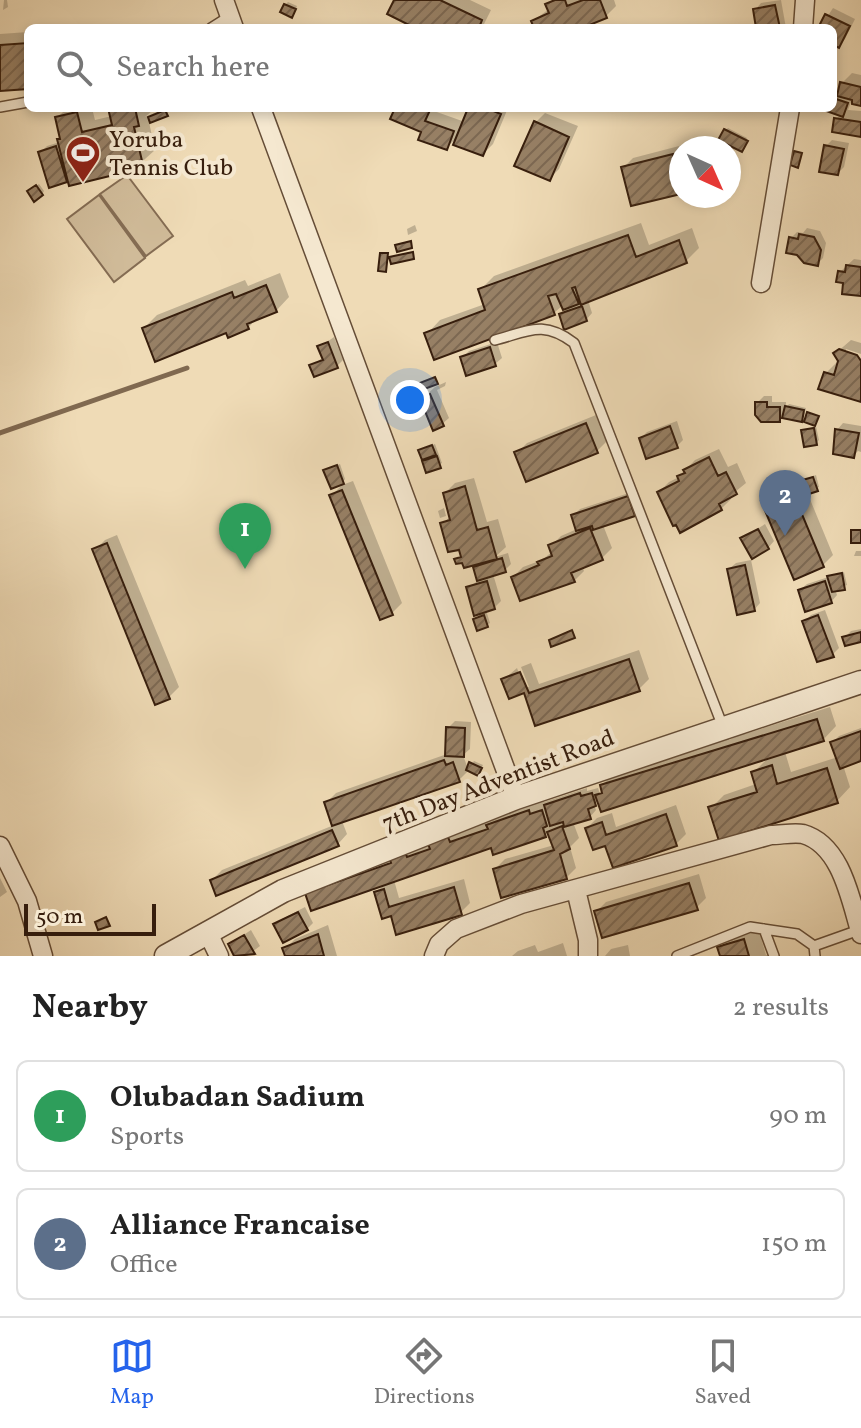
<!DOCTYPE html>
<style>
:root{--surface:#fff;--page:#f2f2f2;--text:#222;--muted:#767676;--line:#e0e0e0;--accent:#2563eb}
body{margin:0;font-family:Vollkorn,serif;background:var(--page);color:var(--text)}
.compass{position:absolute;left:669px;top:136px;width:72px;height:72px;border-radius:50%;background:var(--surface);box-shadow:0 4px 12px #0003;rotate:135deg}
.scale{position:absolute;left:24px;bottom:20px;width:132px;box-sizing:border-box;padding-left:8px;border:4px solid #371e0d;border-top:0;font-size:22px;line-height:28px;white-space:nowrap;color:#371e0d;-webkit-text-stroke:6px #f5e8d0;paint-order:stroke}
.you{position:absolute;left:410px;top:400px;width:28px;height:28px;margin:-20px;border:6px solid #fff;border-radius:50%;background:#1a73e8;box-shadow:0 0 0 12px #1a73e833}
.badge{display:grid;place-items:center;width:52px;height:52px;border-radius:50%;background:var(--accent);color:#fff;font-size:26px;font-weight:700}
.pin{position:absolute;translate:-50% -66px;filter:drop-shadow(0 2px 4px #0008)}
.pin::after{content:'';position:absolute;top:42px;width:28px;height:24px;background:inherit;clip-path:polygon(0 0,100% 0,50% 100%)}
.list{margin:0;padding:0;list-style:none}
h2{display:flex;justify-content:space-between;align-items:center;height:104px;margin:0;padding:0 32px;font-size:34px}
h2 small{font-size:26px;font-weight:400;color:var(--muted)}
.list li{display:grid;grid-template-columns:52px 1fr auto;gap:24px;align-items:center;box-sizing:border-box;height:112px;margin:0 16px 16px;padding:0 16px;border:2px solid var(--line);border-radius:12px}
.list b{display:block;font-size:30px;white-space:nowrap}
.list p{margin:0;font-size:26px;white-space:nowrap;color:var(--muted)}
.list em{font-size:26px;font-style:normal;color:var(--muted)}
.icon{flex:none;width:44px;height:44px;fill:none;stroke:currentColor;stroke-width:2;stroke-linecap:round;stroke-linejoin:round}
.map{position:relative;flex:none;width:861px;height:956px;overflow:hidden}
.search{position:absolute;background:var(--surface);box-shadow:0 4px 12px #0003;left:24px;right:24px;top:24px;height:88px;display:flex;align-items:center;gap:20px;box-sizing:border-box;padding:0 28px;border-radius:12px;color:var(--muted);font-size:30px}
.sheet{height:360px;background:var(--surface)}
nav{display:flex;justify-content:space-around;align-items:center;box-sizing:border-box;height:112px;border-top:2px solid var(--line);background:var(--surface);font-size:22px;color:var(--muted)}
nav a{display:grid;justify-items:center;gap:4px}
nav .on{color:var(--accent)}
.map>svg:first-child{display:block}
</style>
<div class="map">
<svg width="861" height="956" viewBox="0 0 861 956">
<defs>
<pattern id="building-hatch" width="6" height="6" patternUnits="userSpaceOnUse" patternTransform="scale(2)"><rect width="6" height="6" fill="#978065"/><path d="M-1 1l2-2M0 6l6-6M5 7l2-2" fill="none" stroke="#7c6852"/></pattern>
</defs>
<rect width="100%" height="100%" fill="#efdbb6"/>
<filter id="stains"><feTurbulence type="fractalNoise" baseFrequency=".0025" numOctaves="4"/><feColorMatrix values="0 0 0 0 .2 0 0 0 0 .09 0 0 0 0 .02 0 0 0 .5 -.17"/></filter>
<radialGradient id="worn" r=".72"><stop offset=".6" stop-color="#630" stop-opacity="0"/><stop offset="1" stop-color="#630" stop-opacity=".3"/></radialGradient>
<path fill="#d0bb99" stroke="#846c53" stroke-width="2" d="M 127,175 L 173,236 L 146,256 L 100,194 Z
M 99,195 L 145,258 L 114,282 L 67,219 Z"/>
<path fill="#0003" d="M 4,0 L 7,0 L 8,7 L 3,10 Z
M 396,0 L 470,0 L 491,10 L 482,28 L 420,28 Z
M 552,0 L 614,0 L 616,6 L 606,16 L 591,23 L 588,28 L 536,28 L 533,21 L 549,9 L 548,4 Z
M 781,0 L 786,28 L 758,28 L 755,10 L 761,3 Z
M 288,2 L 297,6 L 294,13 L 285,5 Z
M 833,8 L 855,19 L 845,39 L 839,46 L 833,43 L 833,28 L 820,28 Z
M 28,32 L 28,87 L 0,89 L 0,34 Z
M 852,73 L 861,75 L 861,104 L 851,102 L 848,110 L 861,111 L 861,135 L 836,119 L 841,114 L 823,108 L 833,108 L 833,90 L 840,92 L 842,83 Z
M 67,108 L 92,108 L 95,120 L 112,116 L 110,108 L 151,108 L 152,111 L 145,117 L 167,108 L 169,112 L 149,122 L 155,150 L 135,168 L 126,164 L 117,173 L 69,177 L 65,180 L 41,152 L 47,146 L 60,142 L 62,137 L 57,118 Z
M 397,108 L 435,108 L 434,111 L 465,122 L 470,108 L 508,108 L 493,144 L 483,154 L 460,135 L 446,148 Z
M 545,113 L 578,126 L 559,169 L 549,179 L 535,123 Z
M 728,128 L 747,138 L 741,149 L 726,130 Z
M 832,140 L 849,143 L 844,167 L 838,173 L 826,146 Z
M 683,145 L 684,148 L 681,148 L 681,192 L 632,204 L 623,168 L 633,158 Z
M 39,184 L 44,191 L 42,194 L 32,189 Z
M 641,223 L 649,245 L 692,228 L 699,248 L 686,261 L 588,300 L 592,313 L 586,320 L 561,314 L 565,310 L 563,305 L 554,313 L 427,334 L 440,320 L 485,304 L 480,290 L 494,276 Z
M 415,225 L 417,231 L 408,235 L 407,229 Z
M 807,228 L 820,231 L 826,243 L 823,258 L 817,264 L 791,238 L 797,232 L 803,233 Z
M 854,259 L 861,260 L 861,293 L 846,281 L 840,272 Z
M 280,273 L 289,297 L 276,311 L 257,318 L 248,328 L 227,330 L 144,328 L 157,315 L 245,280 L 248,286 Z
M 334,337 L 343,360 L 337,366 L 312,365 L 324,357 L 320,347 Z
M 851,340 L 861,343 L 861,354 L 846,349 L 846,353 L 861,358 L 861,400 L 826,373 L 836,363 L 839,364 L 836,353 Z
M 497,342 L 502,358 L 495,364 L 463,357 L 469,351 Z
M 446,382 L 445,386 L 437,390 L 449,418 L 442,424 L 422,399 L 435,387 Z
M 764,396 L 772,396 L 772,402 L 786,402 L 786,408 L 789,404 L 806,408 L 804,417 L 801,420 L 782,416 L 779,420 L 757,403 Z
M 596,415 L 607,441 L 597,451 L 517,453 L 527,443 Z
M 677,421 L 683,440 L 677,446 L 641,438 L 647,432 Z
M 843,423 L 861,426 L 861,452 L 858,451 L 853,456 L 837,430 Z
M 816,426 L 819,440 L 816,443 L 803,431 Z
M 435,444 L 442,463 L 427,470 L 421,450 Z
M 719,449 L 728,467 L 737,463 L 746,483 L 730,496 L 731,499 L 721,509 L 659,492 L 669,482 L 679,477 L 695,460 Z
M 340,464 L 345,479 L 343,482 L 326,470 Z
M 816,475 L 819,487 L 807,492 L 833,555 L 823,565 L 795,577 L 763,502 L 773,492 Z
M 474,478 L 487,522 L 498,519 L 506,547 L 495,557 L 508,553 L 511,564 L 505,570 L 493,574 L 501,601 L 494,608 L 486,610 L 490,623 L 487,625 L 475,619 L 483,611 L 468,588 L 479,580 L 475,568 L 483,561 L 456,559 L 462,554 L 443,523 L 450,517 L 445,493 L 455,483 Z
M 353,481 L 402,603 L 392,613 L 332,495 L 342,485 Z
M 635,491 L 641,508 L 634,514 L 603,525 L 612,548 L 602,558 L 582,566 L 584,571 L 574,581 L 513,577 L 523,567 L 542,560 L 553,551 L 551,546 L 561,536 L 577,529 L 573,516 L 580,509 Z
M 444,508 L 446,516 L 440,518 L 438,511 Z
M 765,524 L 774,541 L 768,548 L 743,538 Z
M 117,535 L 179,687 L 169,697 L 95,550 L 105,540 Z
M 856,551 L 861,551 L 861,556 L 854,556 Z
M 751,560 L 760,603 L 754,610 L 729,569 L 736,563 Z
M 844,572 L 847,585 L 835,589 L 837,595 L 831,602 L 800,590 L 807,584 Z
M 825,610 L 839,648 L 832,655 L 804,622 L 811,615 Z
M 861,629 L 861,640 L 845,637 L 851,631 Z
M 639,650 L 649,679 L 639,689 L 536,724 L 525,690 L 503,680 L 517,668 L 524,687 L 529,687 L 521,667 L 531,663 L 539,684 Z
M 830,707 L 836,726 L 823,740 L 785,752 L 791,772 L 838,757 L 832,743 L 839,736 L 861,728 L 861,758 L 843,765 L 850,787 L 837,801 L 711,808 L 724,795 L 756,784 L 753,773 L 769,757 L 599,800 L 594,805 L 596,810 L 590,817 L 573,822 L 579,838 L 570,847 L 576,868 L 566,878 L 495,869 L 505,859 L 554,845 L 549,831 L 545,835 L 492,845 L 394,880 L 399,898 L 464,879 L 470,903 L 460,913 L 392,914 L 376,892 L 386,883 L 312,909 L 321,880 L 496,818 L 502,812 L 542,798 L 544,802 L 587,788 L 587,791 L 598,788 L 600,794 L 603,790 L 602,785 L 615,772 L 729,736 L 729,740 L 745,732 L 745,734 Z
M 455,721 L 471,722 L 470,749 L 463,755 L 468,769 L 474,761 L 483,765 L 480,771 L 469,770 L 459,780 L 342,821 L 347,834 L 338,844 L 212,880 L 222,870 L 334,825 L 326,803 L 336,793 L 447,754 L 448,728 Z
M 676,805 L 686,834 L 676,844 L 606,843 L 587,828 L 597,818 L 612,813 L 616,827 Z
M 699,874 L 706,898 L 696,908 L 596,912 L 606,902 Z
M 0,878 L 7,892 L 0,897 Z
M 305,907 L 313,923 L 307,929 L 276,925 L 282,919 Z
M 328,925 L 337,956 L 288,956 L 285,949 L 295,939 Z
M 758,927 L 766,955 L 771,954 L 772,956 L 722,956 L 719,948 L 733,934 Z
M 251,930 L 260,946 L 247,956 L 236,956 L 230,944 Z
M 563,943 L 567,956 L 512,956 L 518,951 L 535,945 L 538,952 Z
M 628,945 L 630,956 L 605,956 L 611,949 Z"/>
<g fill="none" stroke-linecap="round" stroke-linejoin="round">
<path stroke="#806950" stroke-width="5" d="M 0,433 L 187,368"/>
</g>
<path fill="url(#building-hatch)" stroke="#371e0d" stroke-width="2" d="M 394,0 L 440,0 L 482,20 L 479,28 L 415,28 L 387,14 Z
M 555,0 L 565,0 L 567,6 L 583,0 L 600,0 L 607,18 L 582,28 L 534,28 L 531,21 L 549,13 L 545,4 Z
M 284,4 L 296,9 L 292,18 L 280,12 Z
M 775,5 L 780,28 L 756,28 L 753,9 Z
M 825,14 L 850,26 L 839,48 L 833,45 L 833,28 L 818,28 Z
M 28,43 L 28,89 L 0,91 L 0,45 Z
M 840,82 L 861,87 L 861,106 L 852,104 L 852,100 L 837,96 Z
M 833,98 L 848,103 L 843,117 L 818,108 L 833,108 Z
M 108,108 L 135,108 L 139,126 L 134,127 L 143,165 L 135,167 L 136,170 L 125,173 L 124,168 L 117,170 L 118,174 L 69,186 L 57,139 L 60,139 L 55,117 L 77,112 L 82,132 L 112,125 Z
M 395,108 L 431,108 L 425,121 L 454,131 L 447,150 L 418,140 L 421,132 L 390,119 Z
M 468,108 L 486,108 L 501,114 L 483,156 L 453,145 Z
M 165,110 L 168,116 L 150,123 L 148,117 Z
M 834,118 L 861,122 L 861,137 L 832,132 Z
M 534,121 L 569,137 L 550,181 L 514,166 Z
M 724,129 L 748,141 L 742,152 L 718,140 Z
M 824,145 L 844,149 L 838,175 L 819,172 Z
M 56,146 L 67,182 L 49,188 L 38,152 Z
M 794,151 L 802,153 L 798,168 L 790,165 Z
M 673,154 L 681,194 L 631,206 L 621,167 Z
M 36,185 L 43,195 L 34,202 L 27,191 Z
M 799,234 L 814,237 L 821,250 L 818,266 L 804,263 L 797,255 L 786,253 L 789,237 L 798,239 Z
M 628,235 L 636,257 L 679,240 L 687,263 L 581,305 L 575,287 L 572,288 L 579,304 L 563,310 L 556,294 L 548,296 L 555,315 L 434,360 L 424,333 L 485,310 L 478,289 Z
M 411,241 L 412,248 L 397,252 L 395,245 Z
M 413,252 L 414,259 L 391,264 L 389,257 Z
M 380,253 L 388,253 L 386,272 L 378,271 Z
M 846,265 L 861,267 L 861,296 L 842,294 L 843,283 L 836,282 L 838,271 L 845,272 Z
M 266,285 L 277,312 L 247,324 L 249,329 L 228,338 L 226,333 L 155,362 L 142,328 L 232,292 L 234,298 Z
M 582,306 L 587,321 L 564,330 L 559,314 Z
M 328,342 L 338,368 L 314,377 L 309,365 L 323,360 L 317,346 Z
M 490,347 L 496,366 L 466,376 L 460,357 Z
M 839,349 L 857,355 L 861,361 L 861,402 L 818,389 L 824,372 L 834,375 L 838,361 L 833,353 Z
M 435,377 L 438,384 L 419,391 L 417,384 Z
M 430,394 L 444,426 L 433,431 L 420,399 Z
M 755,402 L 767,402 L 767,407 L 780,407 L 780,422 L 761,422 L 755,415 Z
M 785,406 L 804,410 L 802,422 L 782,418 Z
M 807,412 L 819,416 L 815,426 L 804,422 Z
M 586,423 L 598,453 L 526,482 L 514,452 Z
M 670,426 L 678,448 L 646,459 L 639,438 Z
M 814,428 L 817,445 L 804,447 L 801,430 Z
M 835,429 L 859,433 L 854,458 L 833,454 Z
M 432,445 L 436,455 L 422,460 L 418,450 Z
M 437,456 L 441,468 L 426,473 L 422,461 Z
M 709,457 L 718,476 L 726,472 L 737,494 L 719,504 L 722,510 L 680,533 L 676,525 L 673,526 L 657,492 L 679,481 L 677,476 L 685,473 L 683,470 Z
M 337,465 L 344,484 L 331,489 L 323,470 Z
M 813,477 L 818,491 L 803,496 L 799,481 Z
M 465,486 L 477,530 L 488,527 L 497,559 L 464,568 L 462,563 L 456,564 L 454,559 L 461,557 L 459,550 L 448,552 L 440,523 L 450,520 L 443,493 Z
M 791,488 L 824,567 L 794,580 L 761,501 Z
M 342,490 L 393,615 L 380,620 L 329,495 Z
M 628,496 L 635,516 L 593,530 L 592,526 L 576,531 L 571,515 Z
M 590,528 L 603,560 L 571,573 L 575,582 L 520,601 L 511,577 L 539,565 L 537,562 L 552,556 L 548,545 Z
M 758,529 L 769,549 L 752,559 L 740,538 Z
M 851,530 L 861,530 L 861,543 L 851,543 Z
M 107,543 L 170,699 L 155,705 L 92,549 Z
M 502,558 L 506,572 L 477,581 L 473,567 Z
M 745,565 L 755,611 L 737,615 L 727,569 Z
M 842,573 L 845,590 L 832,592 L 827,576 Z
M 487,581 L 495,609 L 474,616 L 466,587 Z
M 825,581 L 832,603 L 805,612 L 798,590 Z
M 484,615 L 488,627 L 477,631 L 473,619 Z
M 818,615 L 834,657 L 817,662 L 802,621 Z
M 572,630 L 575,638 L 551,647 L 549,640 Z
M 861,632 L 861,642 L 845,646 L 842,637 Z
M 629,659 L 640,691 L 535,726 L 524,693 L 509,699 L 501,679 L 520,672 L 529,693 Z
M 817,719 L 824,741 L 601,812 L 595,795 L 602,793 L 600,785 Z
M 446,727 L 465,728 L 464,757 L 445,756 Z
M 861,731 L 861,761 L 840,769 L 830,742 Z
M 444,760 L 446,765 L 453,762 L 460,782 L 332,826 L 324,802 Z
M 469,762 L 482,768 L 478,776 L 466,770 Z
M 772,765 L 777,784 L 827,768 L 838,803 L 719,841 L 708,807 L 757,792 L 751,772 Z
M 580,793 L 581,796 L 592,793 L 596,806 L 588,809 L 591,819 L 564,827 L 563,822 L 550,826 L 544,805 Z
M 529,810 L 530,814 L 542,810 L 547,826 L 543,828 L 546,837 L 493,855 L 491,848 L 311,911 L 305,893 L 391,863 L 389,857 L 405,852 L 407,857 L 430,849 L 428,844 L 448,837 L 450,842 L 488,829 L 486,825 Z
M 666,814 L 677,846 L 613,868 L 605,846 L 593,850 L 585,828 L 602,822 L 606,835 Z
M 562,826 L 570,849 L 560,854 L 567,879 L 501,898 L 493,869 L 554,850 L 547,832 Z
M 332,830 L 339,846 L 216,896 L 210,880 Z
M 689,883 L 698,910 L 602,938 L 594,911 Z
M 454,887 L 462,915 L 396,935 L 391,916 L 382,919 L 374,892 L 384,889 L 389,907 Z
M 298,912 L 308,930 L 283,943 L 273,924 Z
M 106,917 L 110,926 L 98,930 L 95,922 Z
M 318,934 L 324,956 L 285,956 L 282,948 Z
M 244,935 L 255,954 L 234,956 L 228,944 Z
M 744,939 L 749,956 L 720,956 L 717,947 Z"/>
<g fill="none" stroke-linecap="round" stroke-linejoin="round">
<defs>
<path id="service" d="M 211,28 L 230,16
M 0,107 L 28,102
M 495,340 C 529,331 543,320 574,343 L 723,727
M 764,929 L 774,956
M 814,946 L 859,930
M 677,956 L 750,927 L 797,934 L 814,946 L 815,956"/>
<path id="minor" d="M 224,0 L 234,28
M 803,28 L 805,0
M 261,108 L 516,798
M 761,283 L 790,108
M 0,846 L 27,901 L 43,956
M 576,890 L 588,940 L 588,956
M 208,933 L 219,956
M 434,956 L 439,944 L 456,929 L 521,904 L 771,835 C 781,835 794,832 803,834 C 842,845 851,902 861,934"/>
<path id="tertiary" d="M 166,956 L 283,891 L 516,798 L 861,682"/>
</defs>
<use href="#service" stroke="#654d37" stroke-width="12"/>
<use href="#minor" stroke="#654d37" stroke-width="21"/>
<use href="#tertiary" stroke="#654d37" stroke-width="25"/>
<use href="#service" stroke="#f5e8d0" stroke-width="9"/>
<use href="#minor" stroke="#f5e8d0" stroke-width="18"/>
<use href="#tertiary" stroke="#f5e8d0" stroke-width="22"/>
</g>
<defs>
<symbol id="stadium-pin" viewBox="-11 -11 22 30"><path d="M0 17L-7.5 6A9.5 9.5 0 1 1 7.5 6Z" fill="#8f2418" stroke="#f5e8d0"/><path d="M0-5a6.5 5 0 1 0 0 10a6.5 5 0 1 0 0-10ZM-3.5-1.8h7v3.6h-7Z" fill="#fff"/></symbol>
</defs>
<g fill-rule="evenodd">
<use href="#stadium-pin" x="63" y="133" width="40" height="54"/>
</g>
<g text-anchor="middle" stroke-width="8" stroke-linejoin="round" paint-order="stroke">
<g font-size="24" fill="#371e0d" stroke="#f5e8d0" text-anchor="start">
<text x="109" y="147">Yoruba<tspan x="109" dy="28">Tennis Club</tspan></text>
</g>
<g font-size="24" fill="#371e0d" stroke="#f5e8d0">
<text transform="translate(498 780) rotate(-21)" y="8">7th Day Adventist Road</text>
</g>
</g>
<rect width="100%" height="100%" filter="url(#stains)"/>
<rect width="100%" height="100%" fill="url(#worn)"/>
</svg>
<svg class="compass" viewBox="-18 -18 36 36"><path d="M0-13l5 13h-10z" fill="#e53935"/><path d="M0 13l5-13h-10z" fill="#767676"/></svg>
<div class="scale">50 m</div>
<div class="you"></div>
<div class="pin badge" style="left:245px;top:569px;background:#2e9e5b">1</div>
<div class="pin badge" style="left:785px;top:536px;background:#5c6f8a">2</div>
<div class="search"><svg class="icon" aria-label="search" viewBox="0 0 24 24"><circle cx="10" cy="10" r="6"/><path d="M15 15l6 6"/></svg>Search here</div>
</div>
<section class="sheet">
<h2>Nearby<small>2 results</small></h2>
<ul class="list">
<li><span class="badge" style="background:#2e9e5b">1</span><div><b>Olubadan Sadium</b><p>Sports</p></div><em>90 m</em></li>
<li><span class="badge" style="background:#5c6f8a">2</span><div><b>Alliance Francaise</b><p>Office</p></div><em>150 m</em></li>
</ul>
</section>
<nav>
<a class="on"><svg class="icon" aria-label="map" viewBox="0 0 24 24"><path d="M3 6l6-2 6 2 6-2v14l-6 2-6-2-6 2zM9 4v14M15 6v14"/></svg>Map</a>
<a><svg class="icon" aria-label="directions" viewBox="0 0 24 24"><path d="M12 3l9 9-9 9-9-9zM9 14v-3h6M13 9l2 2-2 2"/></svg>Directions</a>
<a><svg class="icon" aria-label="saved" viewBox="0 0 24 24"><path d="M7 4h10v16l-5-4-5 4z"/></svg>Saved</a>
</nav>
